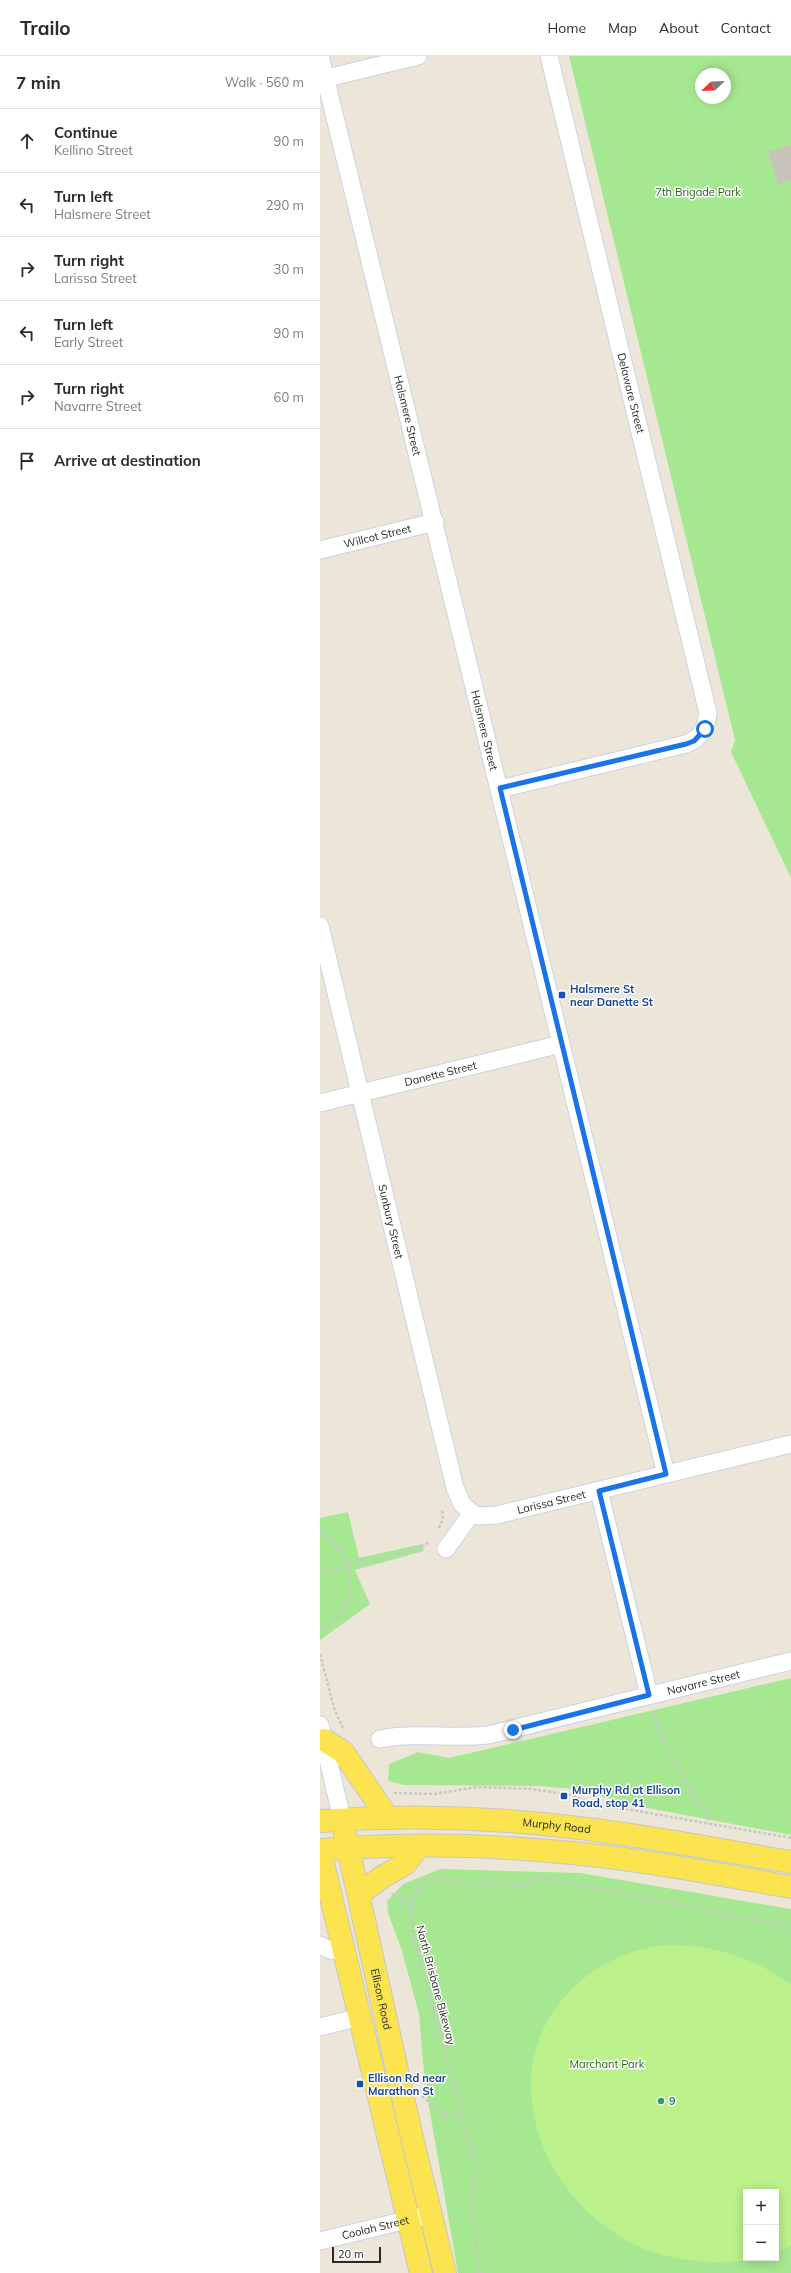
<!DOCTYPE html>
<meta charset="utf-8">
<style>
:root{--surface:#fff;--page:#f7f7f7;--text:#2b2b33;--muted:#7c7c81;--line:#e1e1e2}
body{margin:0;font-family:Mulish,sans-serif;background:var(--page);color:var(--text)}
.controls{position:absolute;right:12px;bottom:12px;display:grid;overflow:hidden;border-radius:0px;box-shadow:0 2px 10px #0003}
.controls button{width:36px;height:36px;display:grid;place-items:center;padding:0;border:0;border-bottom:1px solid var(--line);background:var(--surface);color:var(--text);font:20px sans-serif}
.compass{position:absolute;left:375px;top:12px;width:36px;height:36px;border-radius:50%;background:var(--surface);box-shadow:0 2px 10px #0003;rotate:247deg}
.scale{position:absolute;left:12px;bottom:10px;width:49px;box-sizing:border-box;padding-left:4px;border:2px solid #292929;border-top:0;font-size:11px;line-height:14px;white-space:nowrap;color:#292929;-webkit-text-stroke:3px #fff;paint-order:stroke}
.stop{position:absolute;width:12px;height:12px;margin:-9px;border:3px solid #1a73e8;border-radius:50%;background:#fff}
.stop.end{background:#1a73e8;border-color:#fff;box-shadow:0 1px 4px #0008}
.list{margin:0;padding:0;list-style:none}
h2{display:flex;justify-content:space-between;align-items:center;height:52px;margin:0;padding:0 16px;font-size:17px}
h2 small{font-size:13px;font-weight:400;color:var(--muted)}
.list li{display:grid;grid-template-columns:26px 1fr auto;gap:12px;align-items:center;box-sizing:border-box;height:64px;padding:0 16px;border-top:1px solid var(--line)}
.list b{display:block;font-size:15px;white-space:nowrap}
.list p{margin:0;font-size:13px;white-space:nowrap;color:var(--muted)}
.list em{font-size:13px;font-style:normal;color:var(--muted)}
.icon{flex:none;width:22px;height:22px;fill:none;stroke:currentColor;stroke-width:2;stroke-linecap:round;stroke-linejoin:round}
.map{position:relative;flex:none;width:471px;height:2217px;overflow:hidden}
header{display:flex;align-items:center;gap:24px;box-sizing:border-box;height:56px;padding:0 20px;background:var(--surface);border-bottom:1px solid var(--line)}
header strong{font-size:19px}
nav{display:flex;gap:22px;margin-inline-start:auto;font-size:14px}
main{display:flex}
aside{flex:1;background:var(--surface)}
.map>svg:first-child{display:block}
</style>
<header>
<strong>Trailo</strong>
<nav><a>Home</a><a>Map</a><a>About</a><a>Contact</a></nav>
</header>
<main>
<aside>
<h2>7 min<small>Walk · 560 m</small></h2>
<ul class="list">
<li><svg class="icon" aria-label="ahead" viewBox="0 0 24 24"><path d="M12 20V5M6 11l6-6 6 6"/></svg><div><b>Continue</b><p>Kellino Street</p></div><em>90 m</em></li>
<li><svg class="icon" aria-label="left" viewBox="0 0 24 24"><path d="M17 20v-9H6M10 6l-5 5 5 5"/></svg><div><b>Turn left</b><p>Halsmere Street</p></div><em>290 m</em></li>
<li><svg class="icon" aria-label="right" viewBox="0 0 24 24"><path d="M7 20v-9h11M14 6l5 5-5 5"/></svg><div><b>Turn right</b><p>Larissa Street</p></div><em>30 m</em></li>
<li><svg class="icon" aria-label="left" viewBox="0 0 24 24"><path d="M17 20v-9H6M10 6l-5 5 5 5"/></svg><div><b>Turn left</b><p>Early Street</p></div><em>90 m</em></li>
<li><svg class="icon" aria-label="right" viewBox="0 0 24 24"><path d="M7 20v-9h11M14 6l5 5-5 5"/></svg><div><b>Turn right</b><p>Navarre Street</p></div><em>60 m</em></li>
<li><svg class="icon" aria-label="arrive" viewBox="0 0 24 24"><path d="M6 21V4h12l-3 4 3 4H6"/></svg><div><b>Arrive at destination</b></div></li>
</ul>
</aside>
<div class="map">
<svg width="471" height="2217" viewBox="0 0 471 2217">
<rect width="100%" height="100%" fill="#ece6d9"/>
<path fill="#a6e891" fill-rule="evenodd" d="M 249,0 L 471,0 L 471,822 L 411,696 L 415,684 ZM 381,18 L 405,18 L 405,42 L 381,42 Z
M 28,1456 L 39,1502 L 102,1488 L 104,1495 L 35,1514 L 50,1548 L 0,1584 L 0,1462 Z
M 471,1622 L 471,1779 L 312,1749 L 254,1733 L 219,1730 L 84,1729 L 68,1725 L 69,1708 L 98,1696 L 129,1702 Z
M 120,1813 L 260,1817 L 471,1853 L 471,2217 L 138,2217 L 105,2028 L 99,1958 L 82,1895 L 68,1857 L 67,1845 L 83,1828 ZM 426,2136 L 456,2136 L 456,2202 L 426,2202 Z"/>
<path fill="#bbf08b" d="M 347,1889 C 394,1889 432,1901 471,1928 L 471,2190 L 457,2196 L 456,2136 L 426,2136 L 426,2202 L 438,2202 C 401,2209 362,2207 328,2194 C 225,2155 166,2016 253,1932 C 280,1906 310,1893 347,1889 Z"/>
<path fill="#c7c3b9" d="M 471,89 L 471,124 L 458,129 L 448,96 Z"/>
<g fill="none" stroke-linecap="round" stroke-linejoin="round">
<defs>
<g id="minor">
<path id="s1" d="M 0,0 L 346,1418"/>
<path d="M 7,22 L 98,0"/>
<path id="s2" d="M 0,494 L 115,466"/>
<path d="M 180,733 L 366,688 C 381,682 386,673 388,657 L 229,0"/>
<path id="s3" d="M 0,870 L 135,1432 L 142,1448 L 152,1457"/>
<path id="s4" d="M 0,1047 L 241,988"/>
<path d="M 279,1435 L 329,1639"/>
<path id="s5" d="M 126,1493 L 152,1457 L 158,1460 L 177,1459 L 471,1388"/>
<path d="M 0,1669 L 22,1763"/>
<path id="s6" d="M 60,1683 C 97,1676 131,1683 168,1679 L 471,1605"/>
<path d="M 0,1889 L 10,1894 L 24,1895"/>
<path d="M 0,1971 L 40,1961"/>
<path id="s7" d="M 0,2185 L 111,2158"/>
</g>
<g id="major">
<path d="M 4,1684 L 23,1696 L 68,1762"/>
<path id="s8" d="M 0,1765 C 83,1759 168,1761 250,1771 C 324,1779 398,1794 471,1806"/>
<path id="s9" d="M 25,1778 L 90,2073 L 125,2217"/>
<path d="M 0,1794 C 76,1788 153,1788 229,1795 C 310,1801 391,1817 471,1831"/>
<path d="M 0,1795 L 101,2217"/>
<path d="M 39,1838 L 62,1821 L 85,1808 L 99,1790"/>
</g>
</defs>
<use href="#minor" stroke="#ced0e3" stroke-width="19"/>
<use href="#major" stroke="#c7c7c7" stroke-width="24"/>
<path stroke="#c7c7c7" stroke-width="2.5" stroke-dasharray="3 2" stroke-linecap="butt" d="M 119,1472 L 123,1463 L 122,1453
M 0,1477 C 40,1496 42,1555 0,1574
M 0,1517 L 21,1512 L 38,1504 L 40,1509 L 101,1491 L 110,1486
M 0,1598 L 14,1652 L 23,1672
M 333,1656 L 345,1689 L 378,1747 L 388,1759 L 388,1767
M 74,1737 L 114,1738 L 158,1731 L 212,1733 L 252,1739 L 280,1751 L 294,1751 L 471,1782
M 72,1837 L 74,1840 L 91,1849
M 102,2040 L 123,2060 L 142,2058
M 160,2217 L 150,2142 L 157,2115 L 93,1879 C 90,1855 88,1840 108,1824 L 205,1830 L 219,1821 L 471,1871"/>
<use href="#minor" stroke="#fff" stroke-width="17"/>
<use href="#major" stroke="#fbe44f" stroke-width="22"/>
</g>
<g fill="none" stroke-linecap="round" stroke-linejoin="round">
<path stroke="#1a73e8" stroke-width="5" d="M 193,1674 L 329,1639 L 279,1435 L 346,1418 L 180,732 L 366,688 L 374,685 L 385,673"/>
</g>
<g fill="#1a4fb4" stroke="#fff" stroke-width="1.5">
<rect x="238" y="935" width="8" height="8" rx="2"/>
<rect x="240" y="1736" width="8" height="8" rx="2"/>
<rect x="36" y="2024" width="8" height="8" rx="2"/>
</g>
<circle fill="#2e9e5b" stroke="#fff" stroke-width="1.5" cx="341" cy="2045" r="4"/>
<g text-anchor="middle" stroke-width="3" stroke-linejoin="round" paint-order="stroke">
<g font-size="11" fill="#1d6a14" stroke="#fff">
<text x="378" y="140">7th Brigade Park</text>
<text x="287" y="2012">Marchant Park</text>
</g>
<g font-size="11" fill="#292929" stroke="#fff">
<text transform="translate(311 337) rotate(76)" y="4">Delaware Street</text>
<text dy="4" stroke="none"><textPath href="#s1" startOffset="370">Halsmere Street</textPath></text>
<text dy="4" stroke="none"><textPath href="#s2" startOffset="59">Willcot Street</textPath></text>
<text dy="4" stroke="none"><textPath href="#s1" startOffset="694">Halsmere Street</textPath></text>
<text dy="4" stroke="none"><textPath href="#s4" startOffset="124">Danette Street</textPath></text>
<text dy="4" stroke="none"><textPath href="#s3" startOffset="304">Sunbury Street</textPath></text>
<text dy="4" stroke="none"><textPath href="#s5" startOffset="126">Larissa Street</textPath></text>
<text dy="4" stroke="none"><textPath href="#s6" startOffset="330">Navarre Street</textPath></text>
<text dy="4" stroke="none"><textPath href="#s8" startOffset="237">Murphy Road</textPath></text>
<text transform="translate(116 1929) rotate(75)" y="4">North Brisbane Bikeway</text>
<text dy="4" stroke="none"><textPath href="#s9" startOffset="169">Ellison Road</textPath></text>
<text dy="4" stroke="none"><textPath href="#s7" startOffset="57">Coolah Street</textPath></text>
</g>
<g font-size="11" font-weight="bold" fill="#164399" stroke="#fff" text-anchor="start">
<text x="250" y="937">Halsmere St<tspan x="250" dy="13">near Danette St</tspan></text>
<text x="252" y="1738">Murphy Rd at Ellison<tspan x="252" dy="13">Road, stop 41</tspan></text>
<text x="48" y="2026">Ellison Rd near<tspan x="48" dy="13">Marathon St</tspan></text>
</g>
<g font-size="11" font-weight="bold" fill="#27864d" stroke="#fff" text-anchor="start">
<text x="349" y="2049">9</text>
</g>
</g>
</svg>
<div class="controls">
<button>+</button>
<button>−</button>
</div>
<svg class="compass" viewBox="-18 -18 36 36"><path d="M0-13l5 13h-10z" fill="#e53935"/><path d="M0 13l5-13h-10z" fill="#7c7c81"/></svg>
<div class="scale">20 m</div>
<div class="stop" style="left:385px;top:673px"></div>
<div class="stop end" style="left:193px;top:1674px"></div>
</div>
</main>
